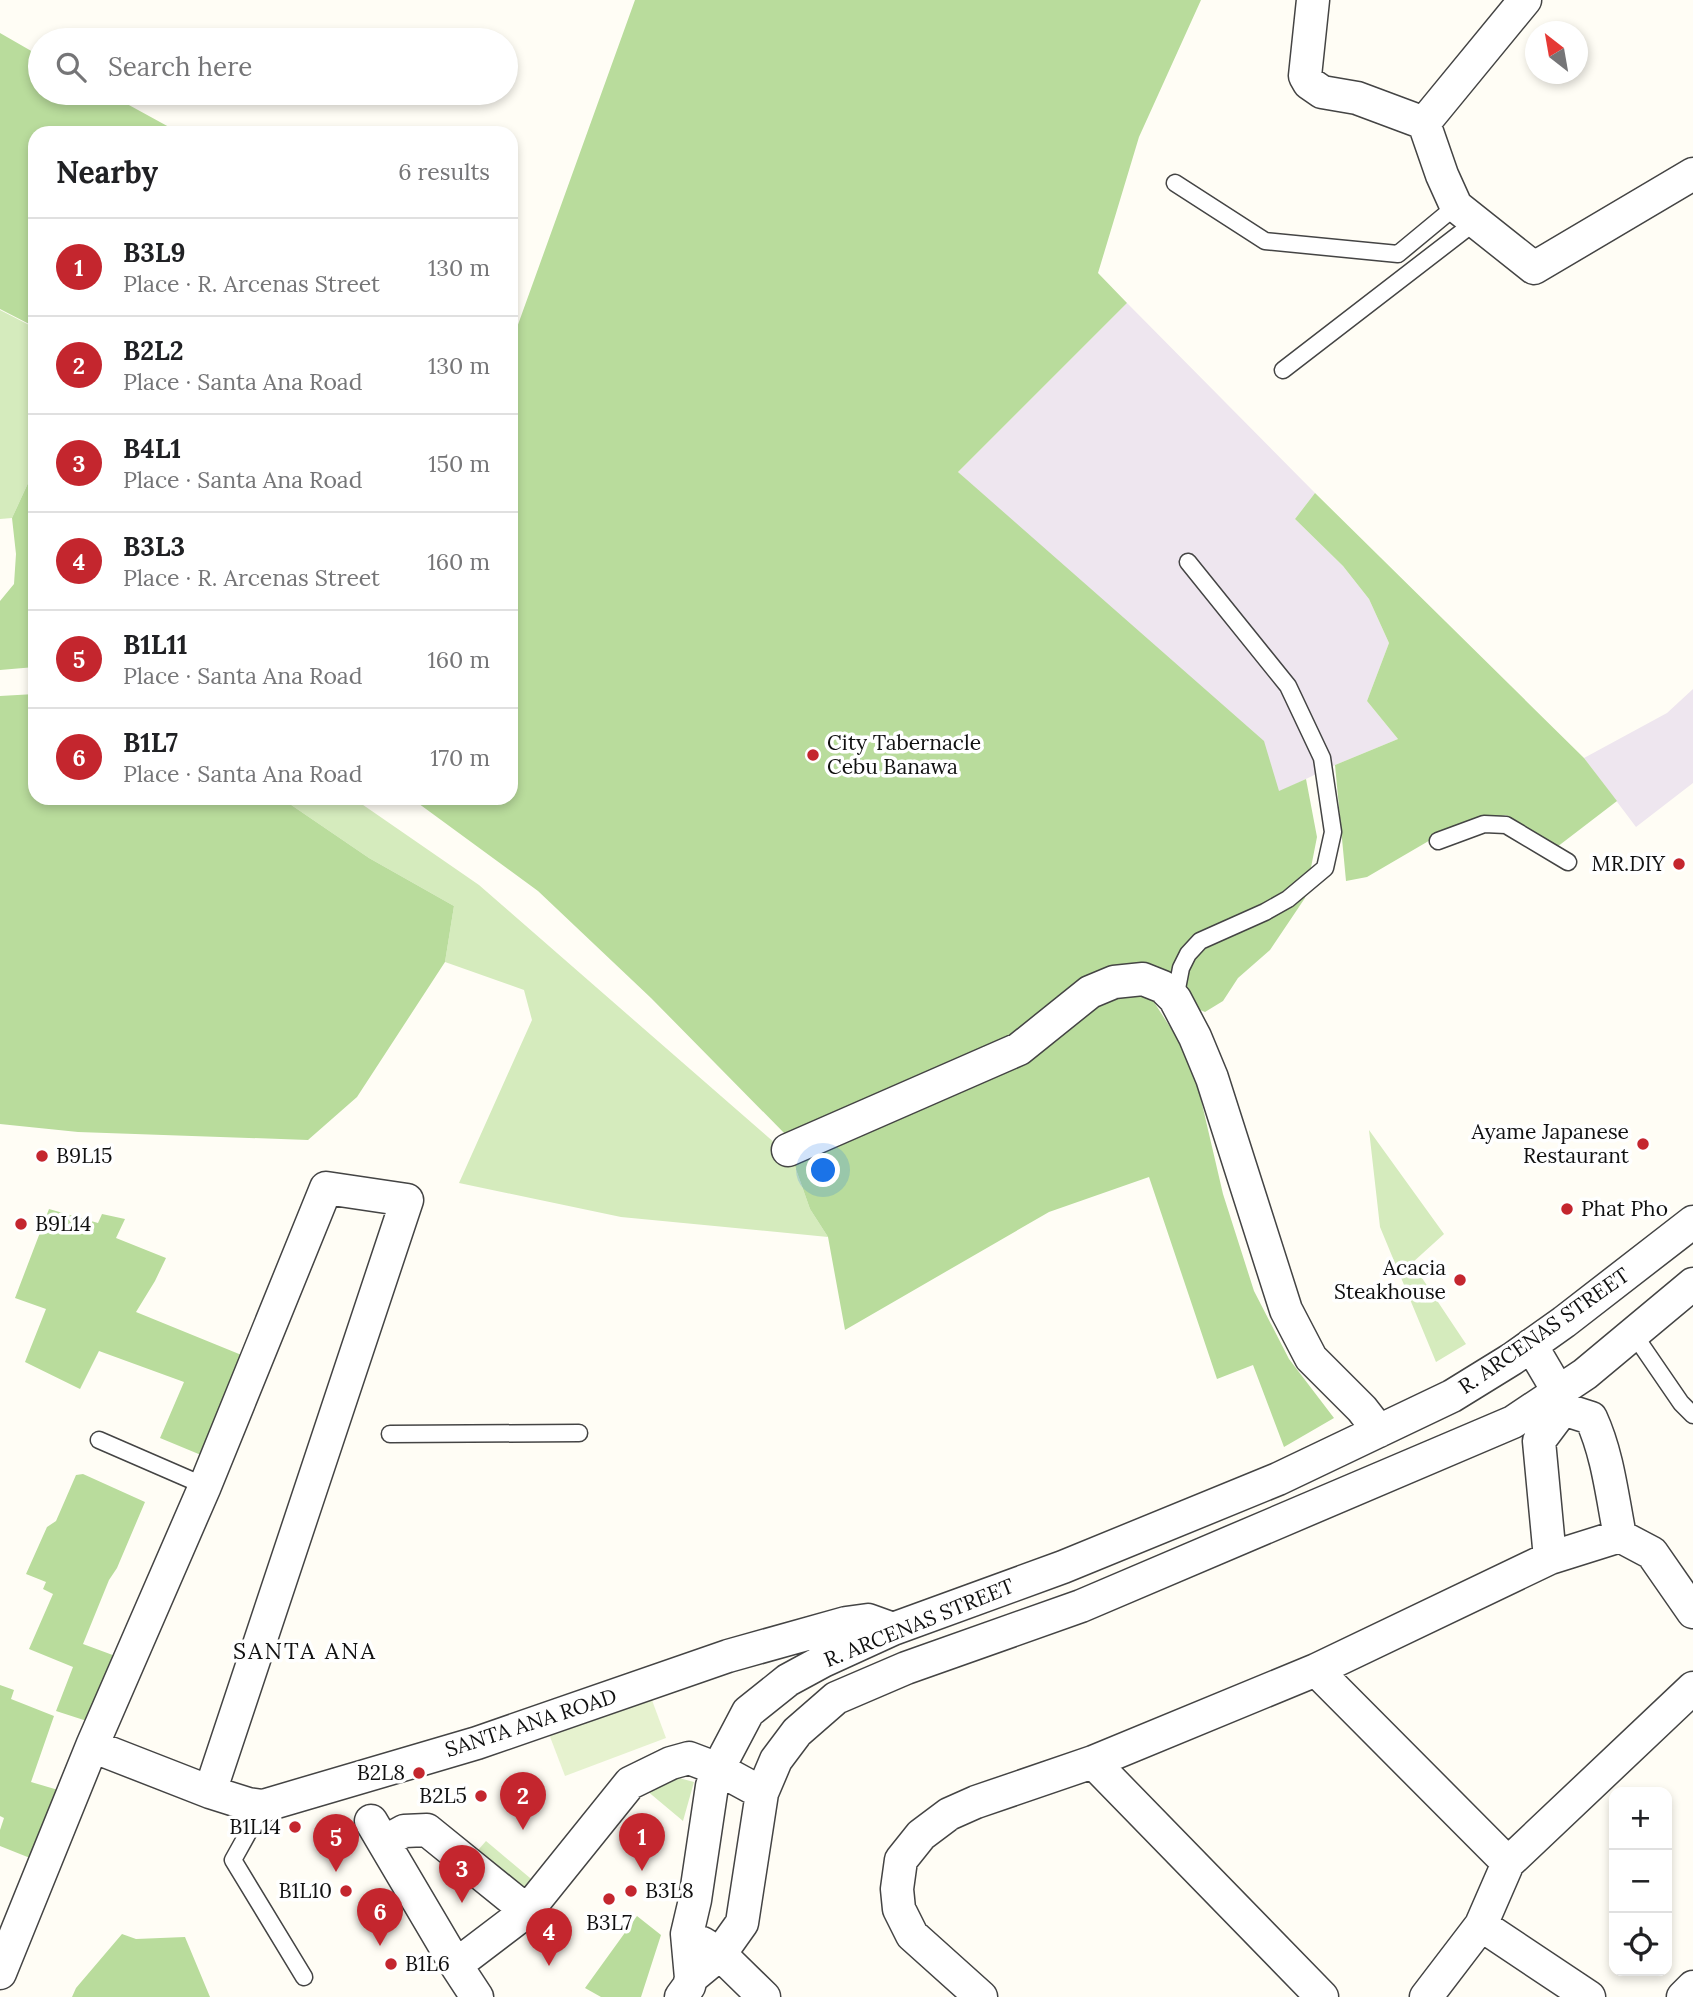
<!DOCTYPE html>
<meta charset="utf-8">
<style>
:root{--surface:#fff;--page:#f6f6f6;--text:#202124;--muted:#757577;--line:#e0e0e0;--accent:#c4262e}
body{margin:0;font-family:Lora,serif;background:var(--page);color:var(--text)}
.controls{position:absolute;right:21px;bottom:21px;display:grid;overflow:hidden;border-radius:14px;box-shadow:0 4px 10px #0003}
.controls button{width:63px;height:63px;display:grid;place-items:center;padding:0;border:0;border-bottom:2px solid var(--line);background:var(--surface);color:var(--text);font:35px sans-serif}
.compass{position:absolute;left:1525px;top:21px;width:63px;height:63px;border-radius:50%;background:var(--surface);box-shadow:0 4px 10px #0003;rotate:329deg}
.you{position:absolute;left:824px;top:1171px;width:24px;height:24px;margin:-18px;border:5px solid #fff;border-radius:50%;background:#1a73e8;box-shadow:0 0 0 10px #1a73e833}
.badge{display:grid;place-items:center;width:46px;height:46px;border-radius:50%;background:var(--accent);color:#fff;font-size:23px;font-weight:700}
.pin{position:absolute;translate:-50% -58px;filter:drop-shadow(0 2px 4px #0008)}
.pin::after{content:'';position:absolute;top:37px;width:24px;height:21px;background:inherit;clip-path:polygon(0 0,100% 0,50% 100%)}
.list{margin:0;padding:0;list-style:none}
h2{display:flex;justify-content:space-between;align-items:center;height:91px;margin:0;padding:0 28px;font-size:30px}
h2 small{font-size:23px;font-weight:400;color:var(--muted)}
.list li{display:grid;grid-template-columns:46px 1fr auto;gap:21px;align-items:center;box-sizing:border-box;height:98px;padding:0 28px;border-top:2px solid var(--line)}
.list b{display:block;font-size:26px;white-space:nowrap}
.list p{margin:0;font-size:23px;white-space:nowrap;color:var(--muted)}
.list em{font-size:23px;font-style:normal;color:var(--muted)}
.icon{flex:none;width:38px;height:38px;fill:none;stroke:currentColor;stroke-width:2;stroke-linecap:round;stroke-linejoin:round}
.map{position:relative;flex:none;width:1693px;height:1997px;overflow:hidden}
.search{position:absolute;background:var(--surface);box-shadow:0 4px 10px #0003;left:28px;top:28px;width:490px;height:77px;display:flex;align-items:center;gap:18px;box-sizing:border-box;padding:0 24px;border-radius:38px;color:var(--muted);font-size:26px}
.panel{position:absolute;background:var(--surface);box-shadow:0 4px 10px #0003;left:28px;top:126px;width:490px;height:679px;border-radius:21px}
.map>svg:first-child{display:block}
</style>
<div class="map">
<svg width="1693" height="1997" viewBox="0 0 1693 1997">
<rect width="100%" height="100%" fill="#fffdf5"/>
<path fill="#eee6ef" d="M 1127,303 L 1315,493 L 1295,519 L 1343,566 L 1369,599 L 1389,643 L 1367,701 L 1398,739 L 1335,765 L 1279,792 L 958,472 Z
M 1693,689 L 1693,783 L 1636,827 L 1584,758 L 1667,713 Z"/>
<path fill="#d5ebbd" d="M 0,310 L 35,328 L 35,468 L 12,518 L 0,519 Z
M 281,798 L 353,798 L 479,885 L 792,1158 L 810,1209 L 828,1237 L 621,1217 L 459,1183 L 532,1020 L 524,990 L 445,962 L 454,906 L 369,858 Z
M 1369,1130 L 1444,1234 L 1412,1263 L 1466,1344 L 1436,1362 L 1380,1227 Z
M 679,1778 L 694,1782 L 683,1821 L 646,1790 L 663,1780 Z
M 486,1841 L 536,1883 L 527,1890 L 472,1857 Z"/>
<path fill="#b9dc9c" d="M 635,0 L 1201,0 L 1139,137 L 1098,273 L 1127,303 L 958,472 L 1264,741 L 1279,791 L 1306,779 L 1317,837 L 1305,898 L 1270,950 L 1238,978 L 1223,1001 L 1205,1012 L 1190,1006 L 1166,973 L 1007,1047 L 788,1137 L 651,998 L 538,891 L 411,798 L 511,798 L 511,344 Z
M 0,33 L 40,56 L 40,93 L 107,93 L 180,133 L 35,133 L 35,327 L 0,309 Z
M 35,468 L 35,667 L 0,670 L 0,601 L 14,584 L 16,554 L 12,518 Z
M 1315,493 L 1584,758 L 1617,801 L 1557,847 L 1506,815 L 1456,825 L 1367,877 L 1346,881 L 1335,765 L 1398,739 L 1367,701 L 1389,643 L 1369,599 L 1343,566 L 1295,519 Z
M 35,694 L 35,798 L 281,798 L 369,858 L 454,906 L 445,962 L 357,1097 L 308,1140 L 78,1132 L 0,1124 L 0,696 Z
M 1102,994 L 1138,994 L 1152,999 L 1192,1061 L 1223,1194 L 1254,1291 L 1289,1359 L 1334,1418 L 1284,1447 L 1253,1365 L 1217,1379 L 1149,1177 L 1049,1212 L 845,1330 L 828,1237 L 810,1209 L 792,1158 Z
M 49,1209 L 98,1223 L 102,1214 L 125,1219 L 116,1238 L 166,1258 L 155,1281 L 136,1312 L 244,1356 L 201,1455 L 160,1438 L 184,1382 L 99,1351 L 80,1389 L 25,1362 L 46,1309 L 15,1298 Z
M 83,1474 L 145,1502 L 117,1568 L 109,1580 L 83,1644 L 118,1657 L 90,1722 L 56,1711 L 73,1667 L 29,1649 L 53,1594 L 43,1589 L 46,1582 L 26,1574 L 47,1527 L 56,1521 L 76,1475 Z
M 0,1685 L 14,1690 L 11,1699 L 54,1716 L 31,1782 L 65,1792 L 35,1860 L 0,1846 L 0,1830 L 4,1818 L 0,1816 Z
M 637,1916 L 661,1935 L 641,1997 L 601,1997 L 585,1988 Z
M 122,1934 L 136,1939 L 185,1937 L 210,1997 L 72,1997 L 76,1988 Z"/>
<path fill="#e6f2cf" d="M 646,1684 L 666,1738 L 565,1776 L 544,1721 Z"/>
<g fill="none" stroke-linecap="round" stroke-linejoin="round">
<defs>
<path id="lane" d="M 1175,183 L 1265,241 L 1398,254 L 1456,206
M 1283,370 L 1475,222
M 1438,841 L 1484,824 L 1506,825 L 1568,862
M 1175,999 L 1181,968 L 1188,954 L 1200,941 L 1265,912 L 1288,899 L 1325,868 L 1333,832 L 1322,758 L 1288,686 L 1188,562
M 1633,1333 L 1681,1403 L 1693,1415
M 390,1434 L 579,1433
M 99,1440 L 205,1486
M 263,1806 L 233,1860 L 304,1977"/>
<path id="street" d="M 1313,0 L 1305,76 L 1309,83 L 1322,92 L 1357,98 L 1424,123
M 1424,123 L 1442,175 L 1456,206 L 1534,268 L 1693,174
M 1424,123 L 1525,0
M 788,1150 L 1019,1049 L 1090,992 L 1114,982 L 1143,979 L 1163,987 L 1175,999 L 1195,1037 L 1212,1078 L 1286,1310 L 1311,1358 L 1362,1409 L 1379,1431
M 1531,1345 L 1558,1391 L 1563,1409
M 1563,1409 L 1591,1418 C 1608,1455 1612,1496 1620,1536
M 1550,1558 L 1539,1441 L 1563,1409
M 1316,1670 L 1508,1863
M 92,1746 L 210,1792 L 248,1804 L 263,1806 L 477,1743 L 728,1656 L 846,1623 L 868,1620 L 893,1629
M 1093,1762 L 1322,1997
M 371,1821 L 456,1965 L 477,1997
M 384,1842 L 404,1831 L 427,1830 L 527,1911
M 1481,1925 L 1589,1997
M 702,1943 L 720,1954 L 764,1997
M 456,1965 L 527,1911 L 630,1783 L 671,1763 L 689,1758 L 718,1769 L 762,1793
M 0,1973 L 92,1746 L 205,1486 L 326,1188 L 407,1200 L 210,1792
M 691,1978 L 720,1954 L 742,1923 L 762,1793 L 776,1760 L 797,1732 L 836,1698 L 906,1668 L 1081,1606 L 1513,1422 L 1585,1374 L 1693,1284
M 681,1997 L 689,1986 L 691,1978 L 687,1934 L 695,1900 L 712,1786 L 718,1769 L 748,1712 L 788,1680 L 823,1661 L 893,1629 L 1063,1567 L 1278,1479 L 1452,1396 L 1512,1359 L 1564,1322 L 1693,1222
M 981,1997 L 912,1935 L 899,1909 L 897,1889 L 901,1860 L 921,1835 L 949,1814 L 976,1802 L 1093,1762 L 1316,1670 L 1550,1558 L 1620,1536 L 1652,1553 L 1693,1612
M 1426,1997 L 1481,1925 L 1508,1863 L 1693,1688
M 1683,1997 L 1693,1987"/>
</defs>
<use href="#lane" stroke="#444" stroke-width="19"/>
<use href="#street" stroke="#444" stroke-width="35"/>
<use href="#lane" stroke="#fff" stroke-width="16"/>
<use href="#street" stroke="#fff" stroke-width="32"/>
</g>
<g fill="#c4262e" stroke="#fff" stroke-width="2.5">
<circle cx="813" cy="755" r="7"/>
<circle cx="1679" cy="864" r="7"/>
<circle cx="1643" cy="1144" r="7"/>
<circle cx="42" cy="1156" r="7"/>
<circle cx="1567" cy="1209" r="7"/>
<circle cx="21" cy="1224" r="7"/>
<circle cx="1460" cy="1280" r="7"/>
<circle cx="419" cy="1773" r="7"/>
<circle cx="481" cy="1796" r="7"/>
<circle cx="295" cy="1827" r="7"/>
<circle cx="346" cy="1891" r="7"/>
<circle cx="631" cy="1891" r="7"/>
<circle cx="609" cy="1899" r="7"/>
<circle cx="391" cy="1964" r="7"/>
</g>
<g text-anchor="middle" stroke-width="7" stroke-linejoin="round" paint-order="stroke">
<g font-size="21" fill="#111" stroke="#fff" text-anchor="end">
<text x="827" y="750" text-anchor="start">City Tabernacle<tspan x="827" dy="24">Cebu Banawa</tspan></text>
<text x="1665" y="871">MR.DIY</text>
<text x="1629" y="1139">Ayame Japanese<tspan x="1629" dy="24">Restaurant</tspan></text>
<text x="56" y="1163" text-anchor="start">B9L15</text>
<text x="1581" y="1216" text-anchor="start">Phat Pho</text>
<text x="35" y="1231" text-anchor="start">B9L14</text>
<text x="1446" y="1275">Acacia<tspan x="1446" dy="24">Steakhouse</tspan></text>
<text x="405" y="1780">B2L8</text>
<text x="467" y="1803">B2L5</text>
<text x="281" y="1834">B1L14</text>
<text x="332" y="1898">B1L10</text>
<text x="645" y="1898" text-anchor="start">B3L8</text>
<text x="609" y="1930" text-anchor="middle">B3L7</text>
<text x="405" y="1971" text-anchor="start">B1L6</text>
</g>
<g font-size="21" fill="#111" stroke="#fff">
<text transform="translate(1544 1331) rotate(-35)" y="7">R. ARCENAS STREET</text>
<text transform="translate(919 1623) rotate(-22)" y="7">R. ARCENAS STREET</text>
<text transform="translate(531 1723) rotate(-18)" y="7">SANTA ANA ROAD</text>
</g>
<g font-size="23" letter-spacing="2" fill="#111" stroke="#fff">
<text x="305" y="1659">SANTA ANA</text>
</g>
</g>
</svg>
<div class="controls">
<button>+</button>
<button>−</button>
<button><svg class="icon" aria-label="locate" viewBox="0 0 24 24"><circle cx="12" cy="12" r="6"/><path d="M12 2v4M12 18v4M2 12h4M18 12h4"/></svg></button>
</div>
<svg class="compass" viewBox="-18 -18 36 36"><path d="M0-13l5 13h-10z" fill="#e53935"/><path d="M0 13l5-13h-10z" fill="#757577"/></svg>
<div class="you"></div>
<div class="pin badge" style="left:642px;top:1871px">1</div>
<div class="pin badge" style="left:523px;top:1830px">2</div>
<div class="pin badge" style="left:462px;top:1903px">3</div>
<div class="pin badge" style="left:549px;top:1966px">4</div>
<div class="pin badge" style="left:336px;top:1872px">5</div>
<div class="pin badge" style="left:380px;top:1946px">6</div>
<div class="search"><svg class="icon" aria-label="search" viewBox="0 0 24 24"><circle cx="10" cy="10" r="6"/><path d="M15 15l6 6"/></svg>Search here</div>
<section class="panel">
<h2>Nearby<small>6 results</small></h2>
<ul class="list">
<li><span class="badge">1</span><div><b>B3L9</b><p>Place · R. Arcenas Street</p></div><em>130 m</em></li>
<li><span class="badge">2</span><div><b>B2L2</b><p>Place · Santa Ana Road</p></div><em>130 m</em></li>
<li><span class="badge">3</span><div><b>B4L1</b><p>Place · Santa Ana Road</p></div><em>150 m</em></li>
<li><span class="badge">4</span><div><b>B3L3</b><p>Place · R. Arcenas Street</p></div><em>160 m</em></li>
<li><span class="badge">5</span><div><b>B1L11</b><p>Place · Santa Ana Road</p></div><em>160 m</em></li>
<li><span class="badge">6</span><div><b>B1L7</b><p>Place · Santa Ana Road</p></div><em>170 m</em></li>
</ul>
</section>
</div>
